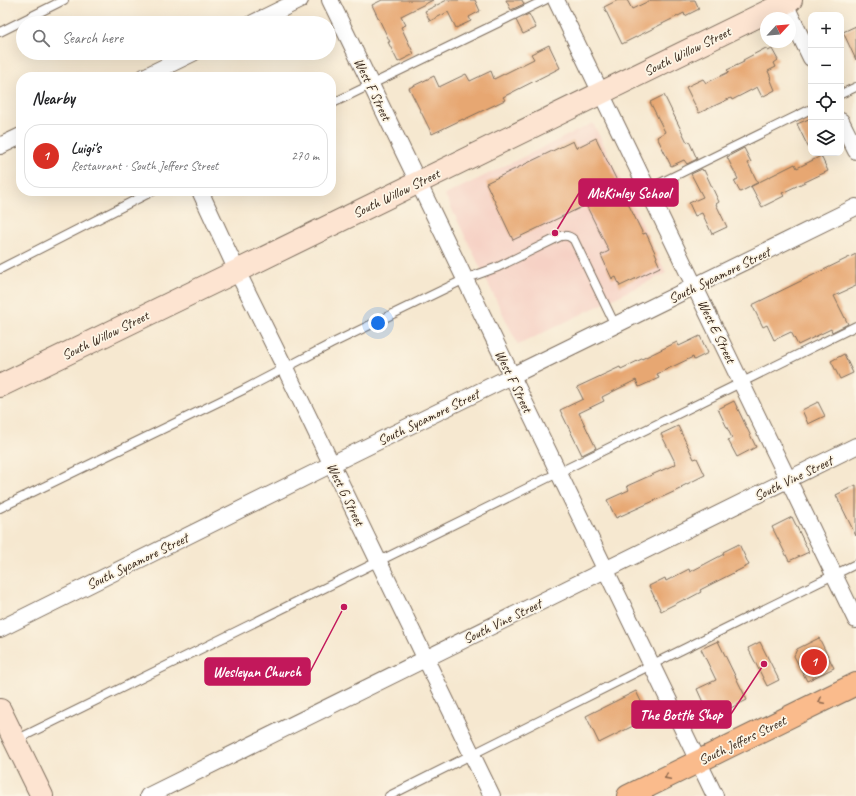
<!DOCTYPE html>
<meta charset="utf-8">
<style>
:root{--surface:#fff;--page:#f2f2f2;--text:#202124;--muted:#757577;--line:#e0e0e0;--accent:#d93025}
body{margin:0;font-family:Caveat,sans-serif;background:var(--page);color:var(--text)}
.controls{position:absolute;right:12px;top:12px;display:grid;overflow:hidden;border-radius:8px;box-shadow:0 4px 16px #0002}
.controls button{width:36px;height:36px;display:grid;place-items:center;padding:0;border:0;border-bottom:1px solid var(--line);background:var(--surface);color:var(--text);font:20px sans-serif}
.compass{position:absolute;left:760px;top:12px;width:36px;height:36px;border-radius:50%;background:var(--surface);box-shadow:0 4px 16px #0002;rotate:64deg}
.you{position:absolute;left:378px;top:323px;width:14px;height:14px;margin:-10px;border:3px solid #fff;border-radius:50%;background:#1a73e8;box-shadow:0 0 0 6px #1a73e833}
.badge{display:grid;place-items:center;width:26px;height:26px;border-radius:50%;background:var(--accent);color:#fff;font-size:13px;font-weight:700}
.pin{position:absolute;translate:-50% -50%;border:2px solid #fff;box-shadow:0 1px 4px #0006}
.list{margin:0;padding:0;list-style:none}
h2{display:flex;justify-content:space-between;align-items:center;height:52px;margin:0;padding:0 16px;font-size:17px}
h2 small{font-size:13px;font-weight:400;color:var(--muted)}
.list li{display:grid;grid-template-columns:26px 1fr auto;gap:12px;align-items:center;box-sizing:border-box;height:64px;margin:0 8px 8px;padding:0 8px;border:1px solid var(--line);border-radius:16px}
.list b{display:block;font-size:15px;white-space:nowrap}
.list p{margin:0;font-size:13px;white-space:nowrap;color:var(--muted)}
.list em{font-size:13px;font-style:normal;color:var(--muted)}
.icon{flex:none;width:22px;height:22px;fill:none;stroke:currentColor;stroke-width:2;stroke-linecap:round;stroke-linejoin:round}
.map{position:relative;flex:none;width:856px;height:796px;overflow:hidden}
.search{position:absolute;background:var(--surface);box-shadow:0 4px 16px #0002;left:16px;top:16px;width:320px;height:44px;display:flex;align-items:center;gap:10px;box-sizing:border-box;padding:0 14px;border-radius:22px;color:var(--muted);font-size:15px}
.panel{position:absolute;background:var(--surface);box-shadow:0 4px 16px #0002;left:16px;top:72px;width:320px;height:124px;border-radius:16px}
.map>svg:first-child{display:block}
</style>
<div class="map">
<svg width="856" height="796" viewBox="0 0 856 796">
<rect width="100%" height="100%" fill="#fcf5e5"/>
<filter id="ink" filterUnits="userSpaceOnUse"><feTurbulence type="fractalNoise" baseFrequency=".025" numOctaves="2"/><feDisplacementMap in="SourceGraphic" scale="8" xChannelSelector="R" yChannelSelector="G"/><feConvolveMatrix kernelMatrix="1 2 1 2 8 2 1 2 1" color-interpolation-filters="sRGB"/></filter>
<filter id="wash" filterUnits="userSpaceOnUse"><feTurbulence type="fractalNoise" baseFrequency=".012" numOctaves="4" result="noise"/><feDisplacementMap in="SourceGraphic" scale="16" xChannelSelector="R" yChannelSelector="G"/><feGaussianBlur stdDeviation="0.9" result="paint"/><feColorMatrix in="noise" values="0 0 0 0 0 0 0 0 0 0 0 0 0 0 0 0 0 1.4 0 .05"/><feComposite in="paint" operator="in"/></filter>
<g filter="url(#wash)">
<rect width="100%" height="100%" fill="#f6e8d0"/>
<path fill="#f6d1c5" d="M 593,123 L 666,273 L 518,345 L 445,195 Z"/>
<g id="blocks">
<path fill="#e7a772" d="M 382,0 L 433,0 L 401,16 L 406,25 L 401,27 L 414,54 L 398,62 L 388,42 L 390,42 L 372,5 Z
M 447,0 L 475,0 L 480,11 L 469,17 L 471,21 L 456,28 L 448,12 L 430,21 L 425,11 Z
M 506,0 L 522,0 L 524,4 L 511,10 Z
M 618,0 L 627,0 L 632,9 L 651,0 L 695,0 L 699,9 L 685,16 L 684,13 L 622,44 L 604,7 Z
M 529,14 L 536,28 L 523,34 L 516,20 Z
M 856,26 L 856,60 L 843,32 Z
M 549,45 L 560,68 L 503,97 L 505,100 L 463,120 L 463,119 L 432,134 L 409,88 L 434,76 L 439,87 L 466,74 L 470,81 L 491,71 L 494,79 L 534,59 L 531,54 Z
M 766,48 L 768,51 L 772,49 L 778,60 L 774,63 L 776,67 L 768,71 L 771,78 L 770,78 L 775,90 L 762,97 L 757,87 L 732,100 L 731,98 L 699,113 L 686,87 L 703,79 L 706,83 L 729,72 L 727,70 L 744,62 L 743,60 Z
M 664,95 L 687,142 L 689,141 L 697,159 L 687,164 L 684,160 L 671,166 L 657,137 L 665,132 L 650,102 Z
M 811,118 L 811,153 L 797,124 Z
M 596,138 L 643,234 L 646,233 L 657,257 L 656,258 L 660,267 L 620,286 L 616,277 L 612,279 L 601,255 L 609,251 L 586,205 L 513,240 L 486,183 L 573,141 L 576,148 Z
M 744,148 L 751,162 L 748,163 L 758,183 L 740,192 L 734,181 L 738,179 L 727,157 Z
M 821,156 L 828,171 L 782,193 L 784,196 L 762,207 L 751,186 L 795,164 L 797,168 Z
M 702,169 L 703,171 L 704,170 L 719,202 L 716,204 L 727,227 L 712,234 L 702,213 L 695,216 L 689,203 L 703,197 L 691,174 Z
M 856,254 L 856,286 L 834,296 L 848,324 L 832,332 L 831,329 L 798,345 L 791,332 L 774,340 L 767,325 L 763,327 L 752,305 Z
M 700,336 L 708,353 L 694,360 L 693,357 L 657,374 L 659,378 L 639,387 L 636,380 L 602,397 L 604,401 L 579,413 L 596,448 L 582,455 L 560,410 L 583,399 L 577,387 L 620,367 L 621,369 L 677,342 L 679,346 Z
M 844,354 L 853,373 L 840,379 L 831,361 Z
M 734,401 L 756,447 L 737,457 L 728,440 L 732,438 L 718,409 Z
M 818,402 L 825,416 L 808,424 L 802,410 Z
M 678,426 L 694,459 L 697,458 L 705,475 L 681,487 L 682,488 L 667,495 L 616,518 L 607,500 L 629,490 L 627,486 L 676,464 L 661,434 Z
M 856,485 L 856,536 L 836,495 Z
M 792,517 L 809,552 L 789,561 L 772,527 Z
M 739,544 L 749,565 L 700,590 L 701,592 L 686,600 L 685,599 L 661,611 L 649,586 L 665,578 L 666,581 L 689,569 L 690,572 L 724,554 L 723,552 Z
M 819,638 L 834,668 L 807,681 L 794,656 L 797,649 Z
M 718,641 L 747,700 L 710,718 L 697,689 L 716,680 L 701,649 Z
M 760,642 L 779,680 L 767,686 L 748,648 Z
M 636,691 L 649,718 L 599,743 L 586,716 Z"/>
</g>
</g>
<g filter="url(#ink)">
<use href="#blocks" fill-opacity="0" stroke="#7c6c5c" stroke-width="1"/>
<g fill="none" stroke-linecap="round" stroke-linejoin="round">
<defs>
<path id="lane" d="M 0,32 L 64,0
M 841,94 L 856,87
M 331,104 L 545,0
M 648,189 L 811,109
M 0,269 L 153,191
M 0,508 L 243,390 L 331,344 L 465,279 L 498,267 L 561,236 C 567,235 570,236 574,240 L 615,325
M 16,740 L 856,326
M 389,796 L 651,665 L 856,564"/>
<path id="street" d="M 330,0 L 715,796
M 556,0 L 856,620
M 783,0 L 811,58
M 253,23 L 300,0
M 144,77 L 193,53
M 841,121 L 856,151
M 0,146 L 21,136
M 200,191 L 237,271 L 285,368 L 492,796
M 0,629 L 332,464 L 856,207
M 148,796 L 856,446"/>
<path id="secondary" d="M 0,386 L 237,271 L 791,0
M 0,710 L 42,796"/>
<path id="highway" d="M 628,796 L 856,684"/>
</defs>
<use href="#lane" stroke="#7c6c5c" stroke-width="10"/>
<use href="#street" stroke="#7c6c5c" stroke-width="18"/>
<use href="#secondary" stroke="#7c6c5c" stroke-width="24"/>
<use href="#highway" stroke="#7c6c5c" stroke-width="24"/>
<use href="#lane" stroke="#fff" stroke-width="8"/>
<use href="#street" stroke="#fff" stroke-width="16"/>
<use href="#secondary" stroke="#fde4d1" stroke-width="22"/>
<use href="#highway" stroke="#fabb8c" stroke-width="22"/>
</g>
<defs><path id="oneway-chevron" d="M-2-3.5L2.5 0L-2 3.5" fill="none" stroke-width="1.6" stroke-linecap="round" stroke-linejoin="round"/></defs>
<g stroke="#916b50">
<use href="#oneway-chevron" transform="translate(821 701) rotate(154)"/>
<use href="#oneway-chevron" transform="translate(667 777) rotate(154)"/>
</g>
</g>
<g text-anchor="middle" stroke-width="3.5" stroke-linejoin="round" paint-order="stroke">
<g font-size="14" fill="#3b2a1e" stroke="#fcf5e5">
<text transform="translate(687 51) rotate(-26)" y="5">South Willow Street</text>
<text transform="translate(373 89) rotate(64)" y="5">West F Street</text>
<text transform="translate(396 193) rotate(-26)" y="5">South Willow Street</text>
<text transform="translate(719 275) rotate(-26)" y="5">South Sycamore Street</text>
<text transform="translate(717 331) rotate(64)" y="5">West E Street</text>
<text transform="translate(105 335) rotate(-26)" y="5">South Willow Street</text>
<text transform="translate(514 381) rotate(64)" y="5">West F Street</text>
<text transform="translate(428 417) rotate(-26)" y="5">South Sycamore Street</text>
<text transform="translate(793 478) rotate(-26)" y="5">South Vine Street</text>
<text transform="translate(346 494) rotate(64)" y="5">West G Street</text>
<text transform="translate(137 561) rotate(-26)" y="5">South Sycamore Street</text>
<text transform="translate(502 621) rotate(-26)" y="5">South Vine Street</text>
<text transform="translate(742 740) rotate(-26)" y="5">South Jeffers Street</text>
</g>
</g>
<path fill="none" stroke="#c2185b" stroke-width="1.5" d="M555 233L579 193M344 607L310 672M764 664L731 714"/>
<g fill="#c2185b" stroke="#fcf5e5" stroke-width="1.5">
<circle cx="555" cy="233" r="4"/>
<circle cx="344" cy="607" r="4"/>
<circle cx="764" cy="664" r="4"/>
</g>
<g fill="#c2185b" stroke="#c2185b" stroke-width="1.5">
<rect x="579" y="179" width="99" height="27" rx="4"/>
<rect x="205" y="658" width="105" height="27" rx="4"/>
<rect x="632" y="701" width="99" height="27" rx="4"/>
</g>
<g font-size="15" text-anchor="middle" font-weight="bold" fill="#fff">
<text x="629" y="198">McKinley School</text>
<text x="257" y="677">Wesleyan Church</text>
<text x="681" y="720">The Bottle Shop</text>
</g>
</svg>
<div class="controls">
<button>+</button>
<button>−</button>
<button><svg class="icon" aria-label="locate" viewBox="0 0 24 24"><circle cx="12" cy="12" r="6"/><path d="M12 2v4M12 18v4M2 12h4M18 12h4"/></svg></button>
<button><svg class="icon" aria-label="layers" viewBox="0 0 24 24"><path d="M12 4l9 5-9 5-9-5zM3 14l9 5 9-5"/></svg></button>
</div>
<svg class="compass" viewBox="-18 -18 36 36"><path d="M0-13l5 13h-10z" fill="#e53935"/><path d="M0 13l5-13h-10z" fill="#757577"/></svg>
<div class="you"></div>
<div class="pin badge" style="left:814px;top:662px">1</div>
<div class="search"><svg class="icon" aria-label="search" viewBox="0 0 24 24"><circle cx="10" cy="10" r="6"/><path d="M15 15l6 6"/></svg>Search here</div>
<section class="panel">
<h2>Nearby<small></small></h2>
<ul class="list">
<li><span class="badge">1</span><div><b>Luigi's</b><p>Restaurant · South Jeffers Street</p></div><em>270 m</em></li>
</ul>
</section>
</div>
